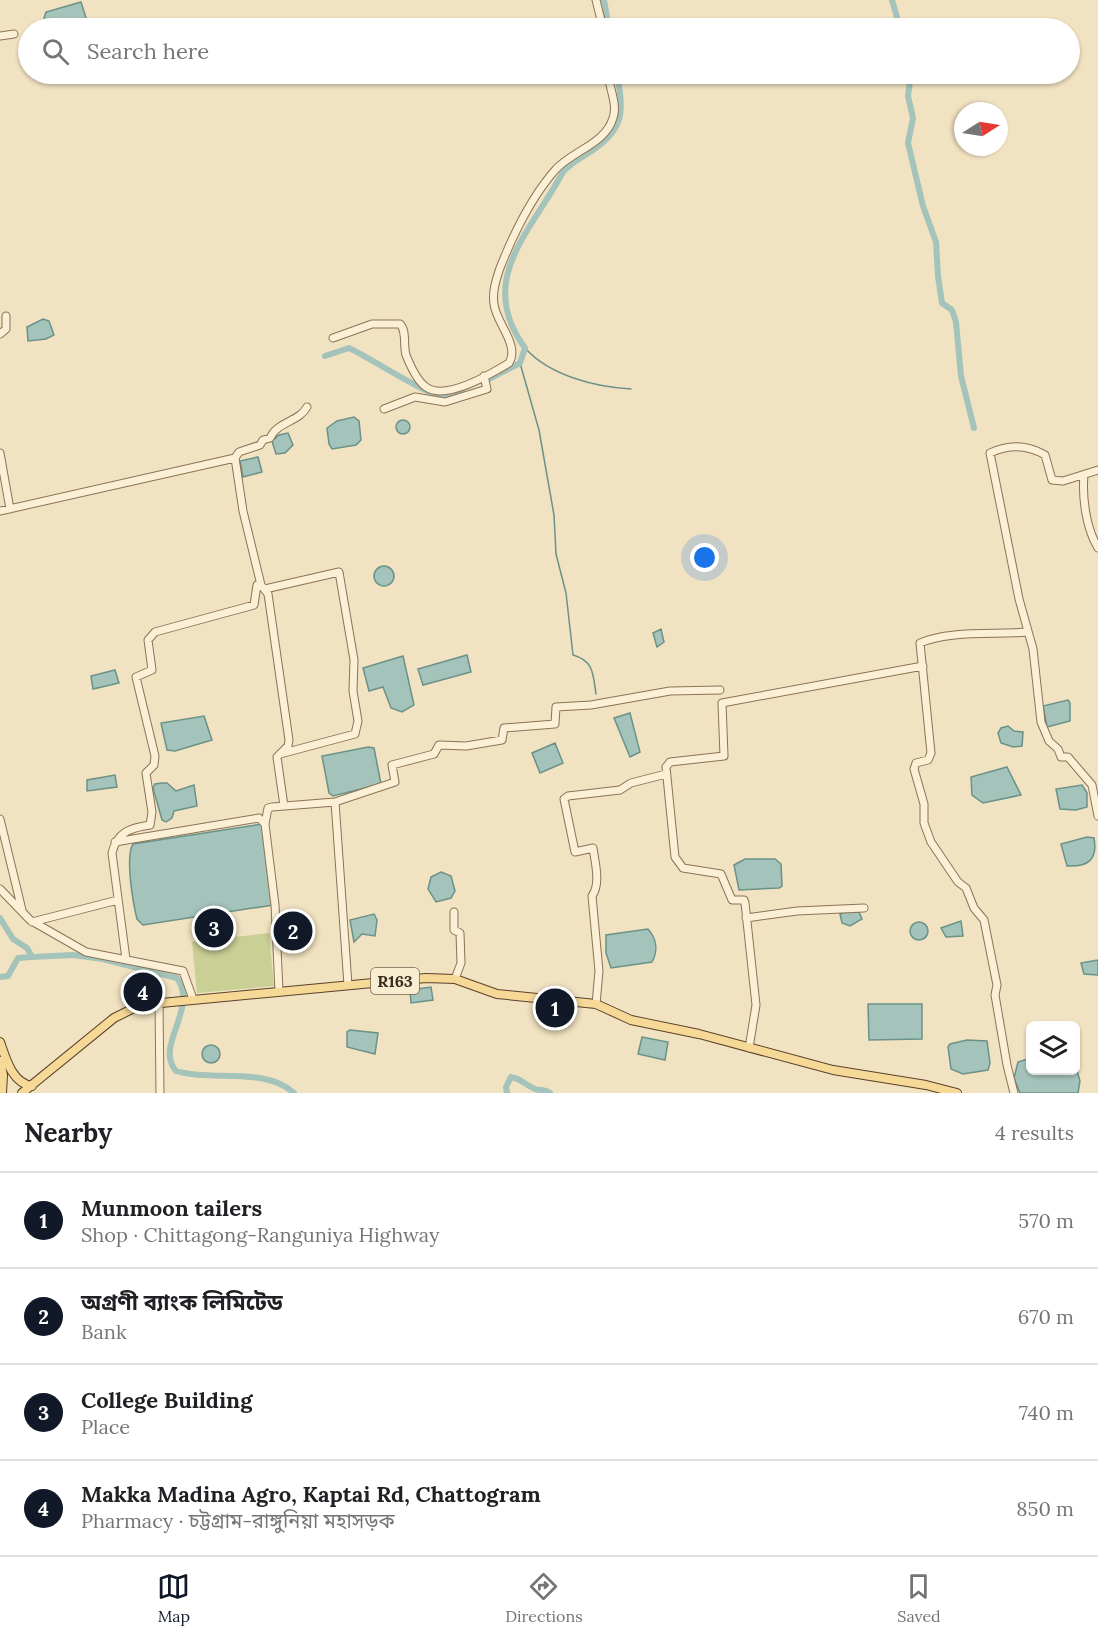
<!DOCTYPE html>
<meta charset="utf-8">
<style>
:root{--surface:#fff;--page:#f6f6f6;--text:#202124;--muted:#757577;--line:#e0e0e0;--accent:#111827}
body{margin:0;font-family:Lora,"Noto Sans Bengali",serif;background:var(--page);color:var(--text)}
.controls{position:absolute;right:18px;bottom:18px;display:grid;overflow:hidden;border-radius:9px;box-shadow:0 2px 4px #0004}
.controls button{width:54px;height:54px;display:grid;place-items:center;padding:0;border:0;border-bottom:2px solid var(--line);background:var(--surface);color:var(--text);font:30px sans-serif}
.compass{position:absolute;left:954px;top:102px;width:54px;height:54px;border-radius:50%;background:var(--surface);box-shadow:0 2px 4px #0004;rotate:78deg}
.you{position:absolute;left:705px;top:558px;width:21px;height:21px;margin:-15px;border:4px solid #fff;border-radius:50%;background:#1a73e8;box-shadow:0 0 0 9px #1a73e833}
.badge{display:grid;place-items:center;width:39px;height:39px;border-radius:50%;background:var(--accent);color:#fff;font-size:20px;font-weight:700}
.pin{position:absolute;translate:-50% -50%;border:3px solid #fff;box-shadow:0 2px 6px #0006}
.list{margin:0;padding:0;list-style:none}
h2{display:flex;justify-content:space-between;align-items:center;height:78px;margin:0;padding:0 24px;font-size:26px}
h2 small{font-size:20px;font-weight:400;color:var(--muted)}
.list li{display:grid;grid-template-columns:39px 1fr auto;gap:18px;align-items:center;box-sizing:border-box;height:96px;padding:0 24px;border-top:2px solid var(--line)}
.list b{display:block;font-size:22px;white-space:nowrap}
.list p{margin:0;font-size:20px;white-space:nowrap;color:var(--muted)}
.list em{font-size:20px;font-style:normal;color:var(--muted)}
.icon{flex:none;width:33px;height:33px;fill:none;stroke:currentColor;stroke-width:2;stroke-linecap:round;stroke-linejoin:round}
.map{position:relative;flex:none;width:1098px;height:1093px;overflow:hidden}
.search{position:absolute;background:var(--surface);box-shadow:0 2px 4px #0004;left:18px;right:18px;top:18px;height:66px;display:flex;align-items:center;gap:15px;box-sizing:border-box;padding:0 21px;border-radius:33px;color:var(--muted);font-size:22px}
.sheet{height:462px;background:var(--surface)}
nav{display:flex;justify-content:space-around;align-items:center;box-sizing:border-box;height:84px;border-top:2px solid var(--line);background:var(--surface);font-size:16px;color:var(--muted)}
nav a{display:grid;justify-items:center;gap:3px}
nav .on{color:var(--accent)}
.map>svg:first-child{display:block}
</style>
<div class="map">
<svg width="1098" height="1093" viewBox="0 0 1098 1093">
<rect width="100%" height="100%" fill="#f1e2c1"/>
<path fill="#c9cf95" d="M 269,933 L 274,986 L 197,993 L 192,942 Z"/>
<path fill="#a4c3ba" stroke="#6a9288" stroke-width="1.5" d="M 81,2 L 87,21 L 65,28 L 47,26 L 44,18 L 46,12 Z
M 43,319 L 49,321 L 54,335 L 46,339 L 28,341 L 27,327 Z
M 354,417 L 359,421 L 361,440 L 356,445 L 332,449 L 329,444 L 327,428 L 337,421 Z
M396 427a7 7 0 1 1 14 0a7 7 0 1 1-14 0Z
M 288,433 L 293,445 L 285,453 L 276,454 L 272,441 L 279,435 Z
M 258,457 L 262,472 L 243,477 L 240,461 Z
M374 576a10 10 0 1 1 20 0a10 10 0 1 1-20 0Z
M 661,629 L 664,642 L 657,647 L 653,633 Z
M 467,655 L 471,672 L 423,685 L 418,669 Z
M 403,656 L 414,705 L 402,712 L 391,708 L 383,687 L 369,691 L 363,668 Z
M 115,670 L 119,683 L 93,689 L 91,676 Z
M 1068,700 L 1070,703 L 1070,721 L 1047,727 L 1043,706 Z
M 630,713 L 640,752 L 630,757 L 614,718 Z
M 204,716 L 212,740 L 175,751 L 167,750 L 161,723 Z
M 1008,726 L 1014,731 L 1023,732 L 1022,746 L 1013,747 L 1001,743 L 998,733 L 1001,728 Z
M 555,743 L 563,763 L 540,773 L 532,753 Z
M 368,747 L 374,748 L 381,784 L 333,796 L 329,793 L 322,756 Z
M 1007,767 L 1021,795 L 983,803 L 972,795 L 971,777 Z
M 115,775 L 117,787 L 87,791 L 87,780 Z
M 162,783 L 167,783 L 176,791 L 194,785 L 197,806 L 174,811 L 172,818 L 166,822 L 162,820 L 153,788 L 155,784 Z
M 1082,785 L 1087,793 L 1087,807 L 1076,810 L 1060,809 L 1056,789 Z
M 262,824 L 273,905 L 143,925 L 137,919 C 133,903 125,857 133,844 Z
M 1087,837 L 1094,838 C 1098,860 1088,867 1067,866 L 1061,844 Z
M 745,859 L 775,859 L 781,864 L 782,886 L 779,888 L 739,890 L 734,865 Z
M 441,872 L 451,876 L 455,891 L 451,898 L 436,902 L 428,889 L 431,877 Z
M 848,911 L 859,912 L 862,919 L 850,926 L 842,923 L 840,914 Z
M 374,914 L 377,920 L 375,936 L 362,934 L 354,942 L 350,920 Z
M 961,921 L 963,936 L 946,937 L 941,928 Z
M910 931a9 9 0 1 1 18 0a9 9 0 1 1-18 0Z
M 648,929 C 657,939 658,951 652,962 L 611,968 L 606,953 L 606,935 Z
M 1098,960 L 1098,975 L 1084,974 L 1081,963 Z
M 431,987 L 433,1000 L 411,1003 L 410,990 Z
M 868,1004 L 922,1004 L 922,1039 L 869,1040 Z
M 350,1030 L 378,1033 L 375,1054 L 347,1047 L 347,1032 Z
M 642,1037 L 668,1042 L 665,1060 L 638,1054 Z
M 967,1040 L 987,1041 L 990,1063 L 988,1070 L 963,1074 L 951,1069 L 948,1047 L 950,1044 Z
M202 1054a9 9 0 1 1 18 0a9 9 0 1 1-18 0Z
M 1030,1058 L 1030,1070 L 1076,1070 L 1076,1067 L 1080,1081 L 1078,1093 L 1020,1093 L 1014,1078 L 1018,1062 Z"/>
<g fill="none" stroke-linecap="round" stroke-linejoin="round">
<path stroke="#6a9288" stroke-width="1.5" d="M 525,348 C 550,376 596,387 631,389
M 520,363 L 539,430 L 554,515 L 556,554 L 566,593 L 573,655 C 594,661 593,674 596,694"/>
<path stroke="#a4c3ba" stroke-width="6" d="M 604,0 L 609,28
M 892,0 L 900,28
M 911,74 L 908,96 L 913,118 L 908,143 L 923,206 L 936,242 L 938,276 L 942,303 L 952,310 L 956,322 L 961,376 L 974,428
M 325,356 L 349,348 C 369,357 429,397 444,396 C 450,396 457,392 462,390
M 483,382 L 520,363 L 525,348 C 475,280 531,232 563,172 C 572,162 581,158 593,150 C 626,128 623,109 617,74
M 0,918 L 13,939 L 27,948 L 32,957 L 73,955 L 103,959 L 177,978 C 199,1008 154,1046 176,1071 C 212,1082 264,1066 294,1093
M 0,977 L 8,976 L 18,958 L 32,957
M 507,1093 L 506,1087 L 511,1077 C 522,1079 525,1085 535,1089 C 541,1091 544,1089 550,1093"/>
<defs>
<path id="minor" d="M 596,0 L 603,28
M 0,36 L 14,34
M 0,334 L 6,329 L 6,316
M 333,338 L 372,324 L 400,324 C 407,331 403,345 406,355 C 410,365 417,381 426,387 C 445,401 491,374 509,363 C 520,345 496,323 494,304 C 492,292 496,280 500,268 C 513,235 532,196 556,169 C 573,151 606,143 613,118 C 618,105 609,87 608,74
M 384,409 L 415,397 L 445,402 L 487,389 L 484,376
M 0,453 L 10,509
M 1098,470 L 1063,481 L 1052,480 L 1045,455 C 1028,445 1009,444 990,453 L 1019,599 L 1033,649 L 1041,722 L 1049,741 L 1058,749 L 1061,757 L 1068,757 L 1092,785 L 1098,816
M 1084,475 C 1082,498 1086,528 1098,548
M 0,511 L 235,458
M 265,589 L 339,572 L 354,660 L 353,691 L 358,721 L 355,734 L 280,754
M 335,802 L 395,782 L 392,765 L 434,754 L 439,745 L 466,746 L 502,740 L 504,728 L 555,724 L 556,707 L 591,705 L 670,691 L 720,690
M 284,806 L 277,757 L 288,746 L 289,740 L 268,594 L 261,585 L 243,511 L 235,458 L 239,452 L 260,445 L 263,440 L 270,438 C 278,421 299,422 307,407
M 0,819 L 22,910
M 265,824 L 268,808 L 272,807 L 335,802 L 348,985
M 115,842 L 259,818 L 265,824 L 275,905 L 279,991
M 0,889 L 30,920 L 86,952 L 183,971 L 193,999
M 454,912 L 454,930 L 460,933 L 461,963 L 455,979
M 746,918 L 797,911 L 864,908
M 32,922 L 118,900
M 126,959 L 112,853 C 117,832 130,828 150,825 L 152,812 L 146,773 L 154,765 L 155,756 L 136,677 L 152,670 L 148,640 L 155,632 L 254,605 L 257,585 L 261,585
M 159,1002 L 160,1093
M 596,1004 L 599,971 L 592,896 C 601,884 595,862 593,848 L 575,852 L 564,799 L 568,796 L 620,790 L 631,783 L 666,774
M 749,1048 L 756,1005 L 745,903 L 744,900 L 732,900 L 721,874 L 683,868 L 675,857 L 666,767 L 670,762 L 724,756 L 722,703 L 923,666
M 1014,1093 L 1007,1065 L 995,995 L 997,985 L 984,920 L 974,908 L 966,888 L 958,882 L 931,842 L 924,823 L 924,804 L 914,769 L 916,763 L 928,760 L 931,753 L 920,643 C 949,630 995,635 1027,632"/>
<path id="major" d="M 0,1042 C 6,1059 12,1083 32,1086
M 0,1061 L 3,1075 L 2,1093
M 22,1093 L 114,1018 L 140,1005 L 426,978 L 455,979 L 497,994 L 596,1004 L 631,1020 L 699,1034 L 833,1070 L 926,1085 L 957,1093"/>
</defs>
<use href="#minor" stroke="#8b7357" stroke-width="9"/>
<use href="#major" stroke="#59412c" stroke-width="10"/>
<use href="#minor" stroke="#fbefd5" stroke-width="7"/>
<use href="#major" stroke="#f6d897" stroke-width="8"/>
</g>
<g text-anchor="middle" stroke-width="5" stroke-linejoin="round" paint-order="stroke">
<rect fill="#f8ecd1" stroke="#736553" stroke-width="1.5" x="371" y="968" width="48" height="26" rx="4.5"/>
<g font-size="16" font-weight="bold" fill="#3a2b1d">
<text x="395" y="987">R163</text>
</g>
</g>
</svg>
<div class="controls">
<button><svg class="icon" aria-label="layers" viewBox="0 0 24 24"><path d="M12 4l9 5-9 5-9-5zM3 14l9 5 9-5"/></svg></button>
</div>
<svg class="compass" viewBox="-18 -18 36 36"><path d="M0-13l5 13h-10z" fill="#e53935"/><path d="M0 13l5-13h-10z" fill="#757577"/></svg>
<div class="you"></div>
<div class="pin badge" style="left:555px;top:1008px">1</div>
<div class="pin badge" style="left:293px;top:931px">2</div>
<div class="pin badge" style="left:214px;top:928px">3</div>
<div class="pin badge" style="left:143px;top:992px">4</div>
<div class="search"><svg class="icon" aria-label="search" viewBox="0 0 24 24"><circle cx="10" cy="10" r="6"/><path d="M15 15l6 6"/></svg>Search here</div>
</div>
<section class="sheet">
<h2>Nearby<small>4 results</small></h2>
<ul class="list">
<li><span class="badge">1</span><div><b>Munmoon tailers</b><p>Shop · Chittagong-Ranguniya Highway</p></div><em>570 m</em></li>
<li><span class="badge">2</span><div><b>অগ্রণী ব্যাংক লিমিটেড</b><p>Bank</p></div><em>670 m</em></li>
<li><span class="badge">3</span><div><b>College Building</b><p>Place</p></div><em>740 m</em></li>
<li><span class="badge">4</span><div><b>Makka Madina Agro, Kaptai Rd, Chattogram</b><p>Pharmacy · চট্টগ্রাম-রাঙ্গুনিয়া মহাসড়ক</p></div><em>850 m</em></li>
</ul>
</section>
<nav>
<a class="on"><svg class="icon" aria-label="map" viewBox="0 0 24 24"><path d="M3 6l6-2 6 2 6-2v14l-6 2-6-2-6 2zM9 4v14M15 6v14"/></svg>Map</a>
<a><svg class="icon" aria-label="directions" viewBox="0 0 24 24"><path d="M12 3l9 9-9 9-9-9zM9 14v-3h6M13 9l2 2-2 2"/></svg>Directions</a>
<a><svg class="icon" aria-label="saved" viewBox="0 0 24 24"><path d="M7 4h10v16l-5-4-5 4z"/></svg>Saved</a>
</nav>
